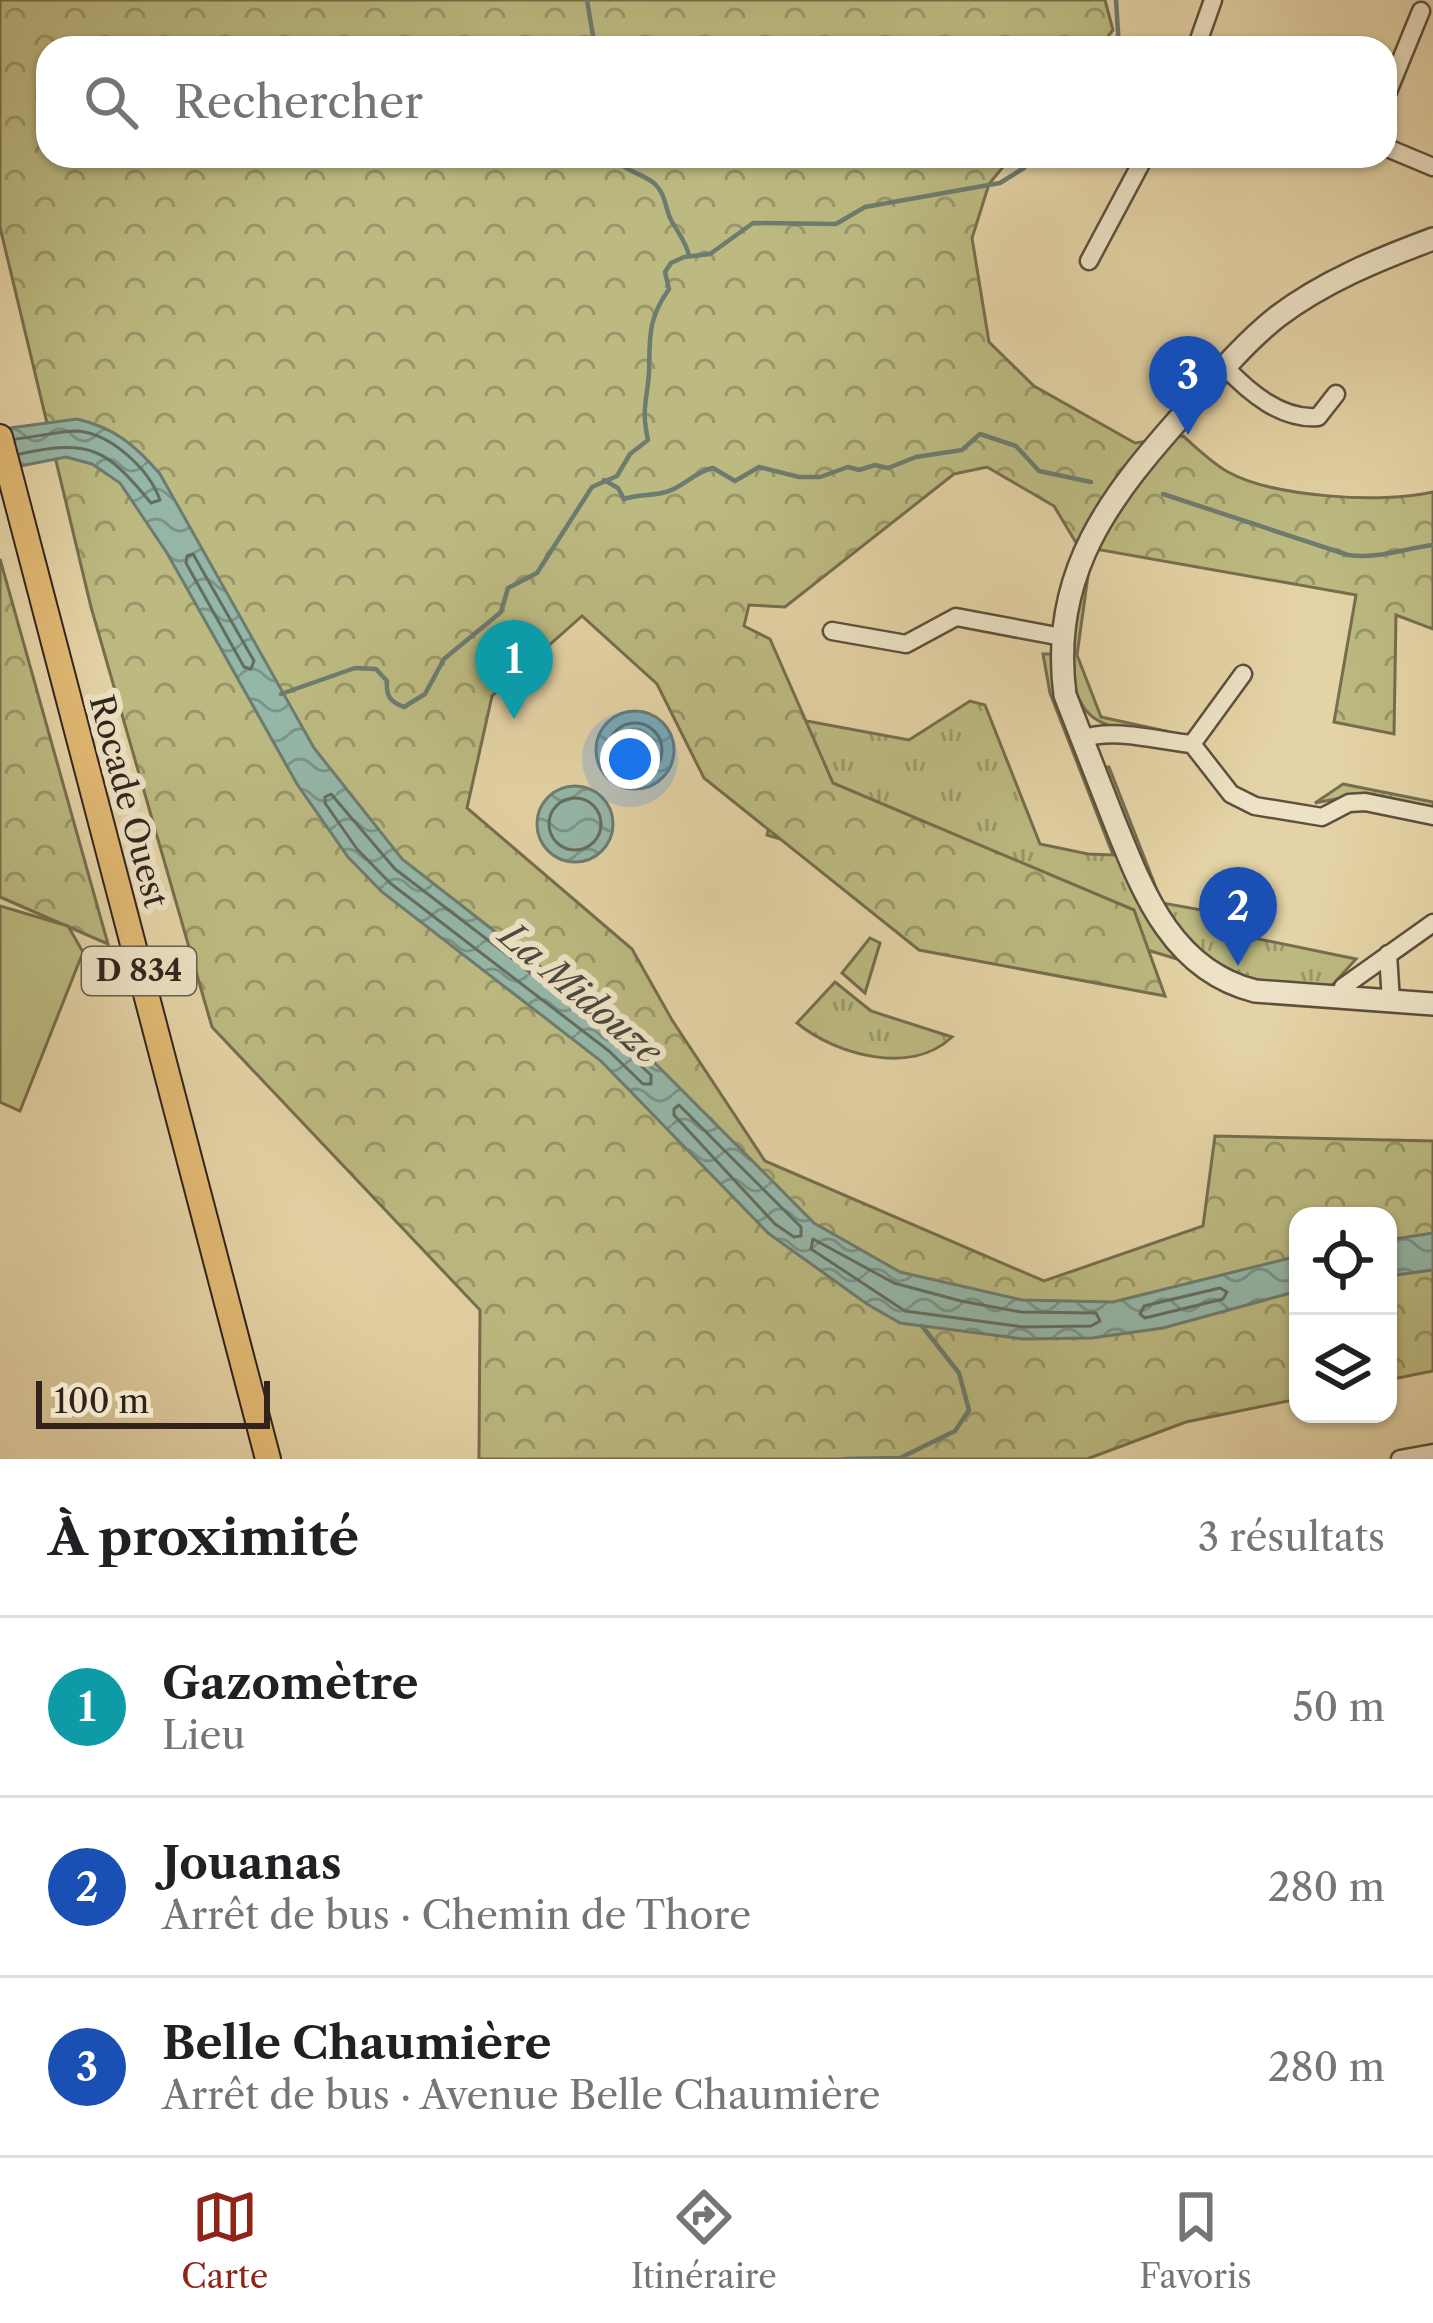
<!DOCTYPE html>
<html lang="fr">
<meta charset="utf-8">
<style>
:root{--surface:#fff;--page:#f2f2f2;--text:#202124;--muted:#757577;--line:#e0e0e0;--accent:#8f2418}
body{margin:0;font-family:"Libre Caslon Text",serif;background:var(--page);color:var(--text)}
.controls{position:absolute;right:36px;bottom:36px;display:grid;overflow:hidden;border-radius:24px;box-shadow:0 3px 9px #0004}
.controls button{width:108px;height:108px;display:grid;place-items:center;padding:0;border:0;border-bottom:3px solid var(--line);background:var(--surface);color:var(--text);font:60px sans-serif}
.scale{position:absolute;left:36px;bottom:30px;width:234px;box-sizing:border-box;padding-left:12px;border:6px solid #31231c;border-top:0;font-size:33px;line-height:42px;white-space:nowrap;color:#31231c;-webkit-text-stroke:9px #ede2c5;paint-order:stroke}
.you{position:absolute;left:630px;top:759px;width:42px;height:42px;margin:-30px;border:9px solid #fff;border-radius:50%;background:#1a73e8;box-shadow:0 0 0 18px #1a73e833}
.badge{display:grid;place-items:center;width:78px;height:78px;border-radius:50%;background:var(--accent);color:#fff;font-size:39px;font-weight:700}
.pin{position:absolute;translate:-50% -99px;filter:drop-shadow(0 3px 6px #0008)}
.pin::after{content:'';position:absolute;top:63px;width:42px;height:36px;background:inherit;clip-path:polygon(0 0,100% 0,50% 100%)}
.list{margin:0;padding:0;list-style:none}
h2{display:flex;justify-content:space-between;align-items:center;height:156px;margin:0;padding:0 48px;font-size:51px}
h2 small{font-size:39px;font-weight:400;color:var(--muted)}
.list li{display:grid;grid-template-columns:78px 1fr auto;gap:36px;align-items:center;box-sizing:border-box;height:180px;padding:0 48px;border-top:3px solid var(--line)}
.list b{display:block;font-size:45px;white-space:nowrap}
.list p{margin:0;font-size:39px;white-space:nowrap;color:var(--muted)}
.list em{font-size:39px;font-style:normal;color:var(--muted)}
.icon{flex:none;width:66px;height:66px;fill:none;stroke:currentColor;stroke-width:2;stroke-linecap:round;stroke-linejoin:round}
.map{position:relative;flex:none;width:1433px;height:1459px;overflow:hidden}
.search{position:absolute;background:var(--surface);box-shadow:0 3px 9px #0004;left:36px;right:36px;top:36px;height:132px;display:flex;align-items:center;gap:30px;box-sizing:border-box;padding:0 42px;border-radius:36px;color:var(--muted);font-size:45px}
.sheet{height:696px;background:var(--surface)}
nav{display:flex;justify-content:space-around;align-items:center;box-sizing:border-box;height:168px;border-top:3px solid var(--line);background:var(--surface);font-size:33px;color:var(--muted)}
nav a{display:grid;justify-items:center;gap:6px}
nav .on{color:var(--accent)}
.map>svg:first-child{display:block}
</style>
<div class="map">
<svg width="1433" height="1459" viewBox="0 0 1433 1459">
<defs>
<pattern id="grass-tufts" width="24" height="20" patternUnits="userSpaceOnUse" patternTransform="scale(3)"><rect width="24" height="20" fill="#bcba81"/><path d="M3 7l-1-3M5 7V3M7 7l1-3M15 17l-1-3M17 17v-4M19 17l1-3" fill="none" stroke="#999769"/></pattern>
<pattern id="forest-crowns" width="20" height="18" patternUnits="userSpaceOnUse" patternTransform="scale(3)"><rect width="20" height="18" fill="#bcba81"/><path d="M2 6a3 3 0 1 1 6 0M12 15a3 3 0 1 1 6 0" fill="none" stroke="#999769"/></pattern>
<pattern id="water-waves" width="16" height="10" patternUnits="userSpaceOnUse" patternTransform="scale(3)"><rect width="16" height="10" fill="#95b7a8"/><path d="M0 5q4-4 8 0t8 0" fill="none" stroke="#7a9488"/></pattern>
</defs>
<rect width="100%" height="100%" fill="#e4d3a6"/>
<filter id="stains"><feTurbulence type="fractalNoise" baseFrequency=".00167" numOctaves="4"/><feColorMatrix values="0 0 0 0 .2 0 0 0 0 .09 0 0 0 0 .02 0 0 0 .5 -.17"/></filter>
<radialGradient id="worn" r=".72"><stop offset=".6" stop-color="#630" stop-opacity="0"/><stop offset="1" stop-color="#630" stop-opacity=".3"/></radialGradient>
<path fill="url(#grass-tufts)" stroke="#766e4e" stroke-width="3" d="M 1090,561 L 1077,655 L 1101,717 L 1166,731 L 1164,736 C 1145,732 1117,731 1099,721 C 1054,698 1073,598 1090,561 Z
M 1043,654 L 1051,654 L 1057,691 L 1187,962 L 767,835 L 796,719 L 909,740 L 970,701 L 985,705 L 1040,844 L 1088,854 L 1113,855 L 1050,693 Z
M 1109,767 L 1162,903 L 1202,910 L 1215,930 L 1356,959 L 1327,991 C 1287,985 1247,982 1210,962 C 1161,934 1124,820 1103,768 Z
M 1343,784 L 1433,802 L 1433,807 L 1366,793 L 1315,803 Z
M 870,938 L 880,943 L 865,993 L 842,973 Z
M 835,982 L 871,1011 L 952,1037 C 911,1076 836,1055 797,1023 Z"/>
<path fill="url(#forest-crowns)" stroke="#766e4e" stroke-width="3" d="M 0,0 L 1105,0 L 1113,30 L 1099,48 L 48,48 L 48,156 L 1012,156 L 989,184 L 972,238 L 989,342 L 1034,386 L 1135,443 L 1183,436 C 1197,448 1212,463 1228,472 C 1273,497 1382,504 1433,492 L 1433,629 L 1396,615 L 1394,734 L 1334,722 L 1356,595 L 1078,546 L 1054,506 L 987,467 L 954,474 L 785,607 L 749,605 L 744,626 L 770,639 L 833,783 L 1134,910 L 1165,996 L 919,950 L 704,778 L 657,684 L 582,616 L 492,696 L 467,808 L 632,949 L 672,1020 L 765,1161 L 1044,1281 L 1203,1226 L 1215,1136 L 1433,1141 L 1433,1371 L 1388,1380 L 1388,1216 L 1298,1216 L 1298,1399 L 1186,1422 L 1087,1459 L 479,1459 L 480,1310 L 212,1027 L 91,607 L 0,227 Z
M 0,559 L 108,944 L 0,897 Z"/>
<path fill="#bcba81" stroke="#766e4e" stroke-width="3" d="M 0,906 L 68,926 L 83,952 L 20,1111 L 0,1102 Z"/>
<path fill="url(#water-waves)" stroke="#6d7c70" stroke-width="3" d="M 77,419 C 115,428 135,445 160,474 L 314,748 L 402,859 L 625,1033 L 814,1223 L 900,1272 L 1022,1300 L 1113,1302 L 1298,1256 L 1298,1291 L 1163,1328 L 1092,1338 L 1023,1339 L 900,1323 L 867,1304 L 768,1233 L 601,1061 L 382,892 L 348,857 L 297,784 L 167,553 L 120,483 L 92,464 L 66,457 L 20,466 L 0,435 L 10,428 Z
M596 750a39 39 0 1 1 78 0a39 39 0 1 1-78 0Z
M537 824a38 38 0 1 1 76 0a38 38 0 1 1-76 0Z
M 1433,1233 L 1433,1270 L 1388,1276 L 1388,1240 Z"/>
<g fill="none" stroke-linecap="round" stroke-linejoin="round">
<path stroke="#636d62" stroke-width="3" d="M 16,439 C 35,437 55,432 74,431 C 109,431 149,469 160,500 L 151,503 C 106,448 90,439 20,454
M 193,554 L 254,661 L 251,669 L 244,667 L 186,563 L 187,556 Z
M608 750a27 27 0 1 1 54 0a27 27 0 1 1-54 0Z
M 331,794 L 395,869 L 582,1012 L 651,1075 L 651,1084 L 643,1084 L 609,1051 L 390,883 L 357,849 L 325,803 L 325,797 Z
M549 824a26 26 0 1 1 52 0a26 26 0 1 1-52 0Z
M 679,1105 L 801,1227 L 801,1236 L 794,1237 L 775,1224 L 674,1115 L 674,1109 Z
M 813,1239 L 894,1283 L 961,1301 L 1021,1312 L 1096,1313 L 1100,1321 L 1091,1326 L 1023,1327 L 905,1311 L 811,1249 Z
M 1220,1288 L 1227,1292 L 1223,1299 L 1145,1318 L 1140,1314 L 1144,1306 Z"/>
<path stroke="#6d7c70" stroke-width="4.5" d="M 587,0 L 595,48
M 1116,0 L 1119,48
M 614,156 C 623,172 641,172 655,184 C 666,195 665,208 671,220 C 678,233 685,240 689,255
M 604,480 L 618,488 L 624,499 C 639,494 652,496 666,492 C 684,487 694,472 713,468 L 735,481 L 759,467 L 799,477 L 820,477 L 848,467 L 859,470 L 875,465 L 888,468 L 916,457 L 962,450 L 980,434 L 1016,446 L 1039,471 L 1091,482
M 1163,494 L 1348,555 C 1378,559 1402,549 1433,545
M 281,694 L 355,668 L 376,669 L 387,681 C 386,696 390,702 404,707 L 425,694 L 444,659 L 501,612 L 508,588 L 537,573 L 592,487 L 617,476 L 630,454 L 648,440 C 641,409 647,401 649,373 C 650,338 647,320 669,289 L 665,272 L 671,263 L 684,257 L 710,254 L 753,223 L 836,224 L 865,207 L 1000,183 L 1024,168 L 1033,156
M 846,1459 L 900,1458 L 955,1431 L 969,1410 L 959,1373 L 922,1326"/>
<defs>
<path id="minor" d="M 1196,48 L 1213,0
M 1385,99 L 1421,11
M 1385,147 L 1433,167
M 1089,261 L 1145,156
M 1225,367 C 1249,392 1281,420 1318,417 L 1336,394
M 832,631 L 906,644 L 956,617 L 1062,637
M 1082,739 C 1113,727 1159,741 1192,744 L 1231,794 L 1255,806 L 1322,817 L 1349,803 L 1365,802 L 1433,816
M 1192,744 L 1243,674
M 1388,954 L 1391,1001
M 1339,999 L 1343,987 L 1433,923
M 1400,1459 L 1433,1453"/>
<path id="tertiary" d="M 1433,239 C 1379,259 1323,282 1277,317 C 1243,344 1215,378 1187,410 C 1110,496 1049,573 1065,695 C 1081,736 1097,777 1113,818 C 1142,890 1171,970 1255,991 L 1433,1004"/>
<path id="primary" d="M 0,437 L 268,1459"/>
</defs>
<use href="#minor" stroke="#5e4f3e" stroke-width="21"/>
<use href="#tertiary" stroke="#5e4f3e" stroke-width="26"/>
<use href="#primary" stroke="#31231c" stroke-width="28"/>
<use href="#minor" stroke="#ede2c5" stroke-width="16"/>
<use href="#tertiary" stroke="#ede2c5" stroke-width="21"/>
<use href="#primary" stroke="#e2ba73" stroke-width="24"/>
</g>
<g text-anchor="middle" stroke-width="12" stroke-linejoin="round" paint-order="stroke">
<rect fill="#ede2c5" stroke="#695c4f" stroke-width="3" x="82" y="947" width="114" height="48" rx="9"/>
<g font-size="30" font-weight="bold" fill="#31231c">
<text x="139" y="981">D 834</text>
</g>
<g font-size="33" fill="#31231c" stroke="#ede2c5">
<text transform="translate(129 801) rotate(75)" y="12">Rocade Ouest</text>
</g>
<g font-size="36" font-style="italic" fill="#4a483f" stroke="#ede2c5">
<text transform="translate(581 993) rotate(40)" y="13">La Midouze</text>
</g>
</g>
<rect width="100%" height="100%" filter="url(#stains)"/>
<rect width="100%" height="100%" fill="url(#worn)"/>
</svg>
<div class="controls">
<button><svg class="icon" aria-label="locate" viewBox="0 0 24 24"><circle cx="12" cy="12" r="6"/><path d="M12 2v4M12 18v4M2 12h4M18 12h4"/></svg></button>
<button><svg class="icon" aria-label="layers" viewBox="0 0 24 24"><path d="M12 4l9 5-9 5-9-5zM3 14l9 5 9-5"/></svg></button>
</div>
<div class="scale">100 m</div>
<div class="you"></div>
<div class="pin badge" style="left:514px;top:719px;background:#0f9aa8">1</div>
<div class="pin badge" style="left:1238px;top:966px;background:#1a4fb4">2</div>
<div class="pin badge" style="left:1188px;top:435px;background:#1a4fb4">3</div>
<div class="search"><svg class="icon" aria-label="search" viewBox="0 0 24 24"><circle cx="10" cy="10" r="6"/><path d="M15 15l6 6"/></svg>Rechercher</div>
</div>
<section class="sheet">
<h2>À proximité<small>3 résultats</small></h2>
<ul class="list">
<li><span class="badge" style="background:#0f9aa8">1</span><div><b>Gazomètre</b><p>Lieu</p></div><em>50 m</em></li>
<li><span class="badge" style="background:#1a4fb4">2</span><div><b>Jouanas</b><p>Arrêt de bus · Chemin de Thore</p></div><em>280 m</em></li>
<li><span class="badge" style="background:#1a4fb4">3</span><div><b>Belle Chaumière</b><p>Arrêt de bus · Avenue Belle Chaumière</p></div><em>280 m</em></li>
</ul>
</section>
<nav>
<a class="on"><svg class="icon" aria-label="map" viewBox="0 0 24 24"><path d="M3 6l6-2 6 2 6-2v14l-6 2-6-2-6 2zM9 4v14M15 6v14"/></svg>Carte</a>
<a><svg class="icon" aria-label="directions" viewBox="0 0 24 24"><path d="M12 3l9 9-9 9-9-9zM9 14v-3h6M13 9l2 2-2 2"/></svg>Itinéraire</a>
<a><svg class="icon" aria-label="saved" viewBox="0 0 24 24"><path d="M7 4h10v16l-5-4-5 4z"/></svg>Favoris</a>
</nav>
